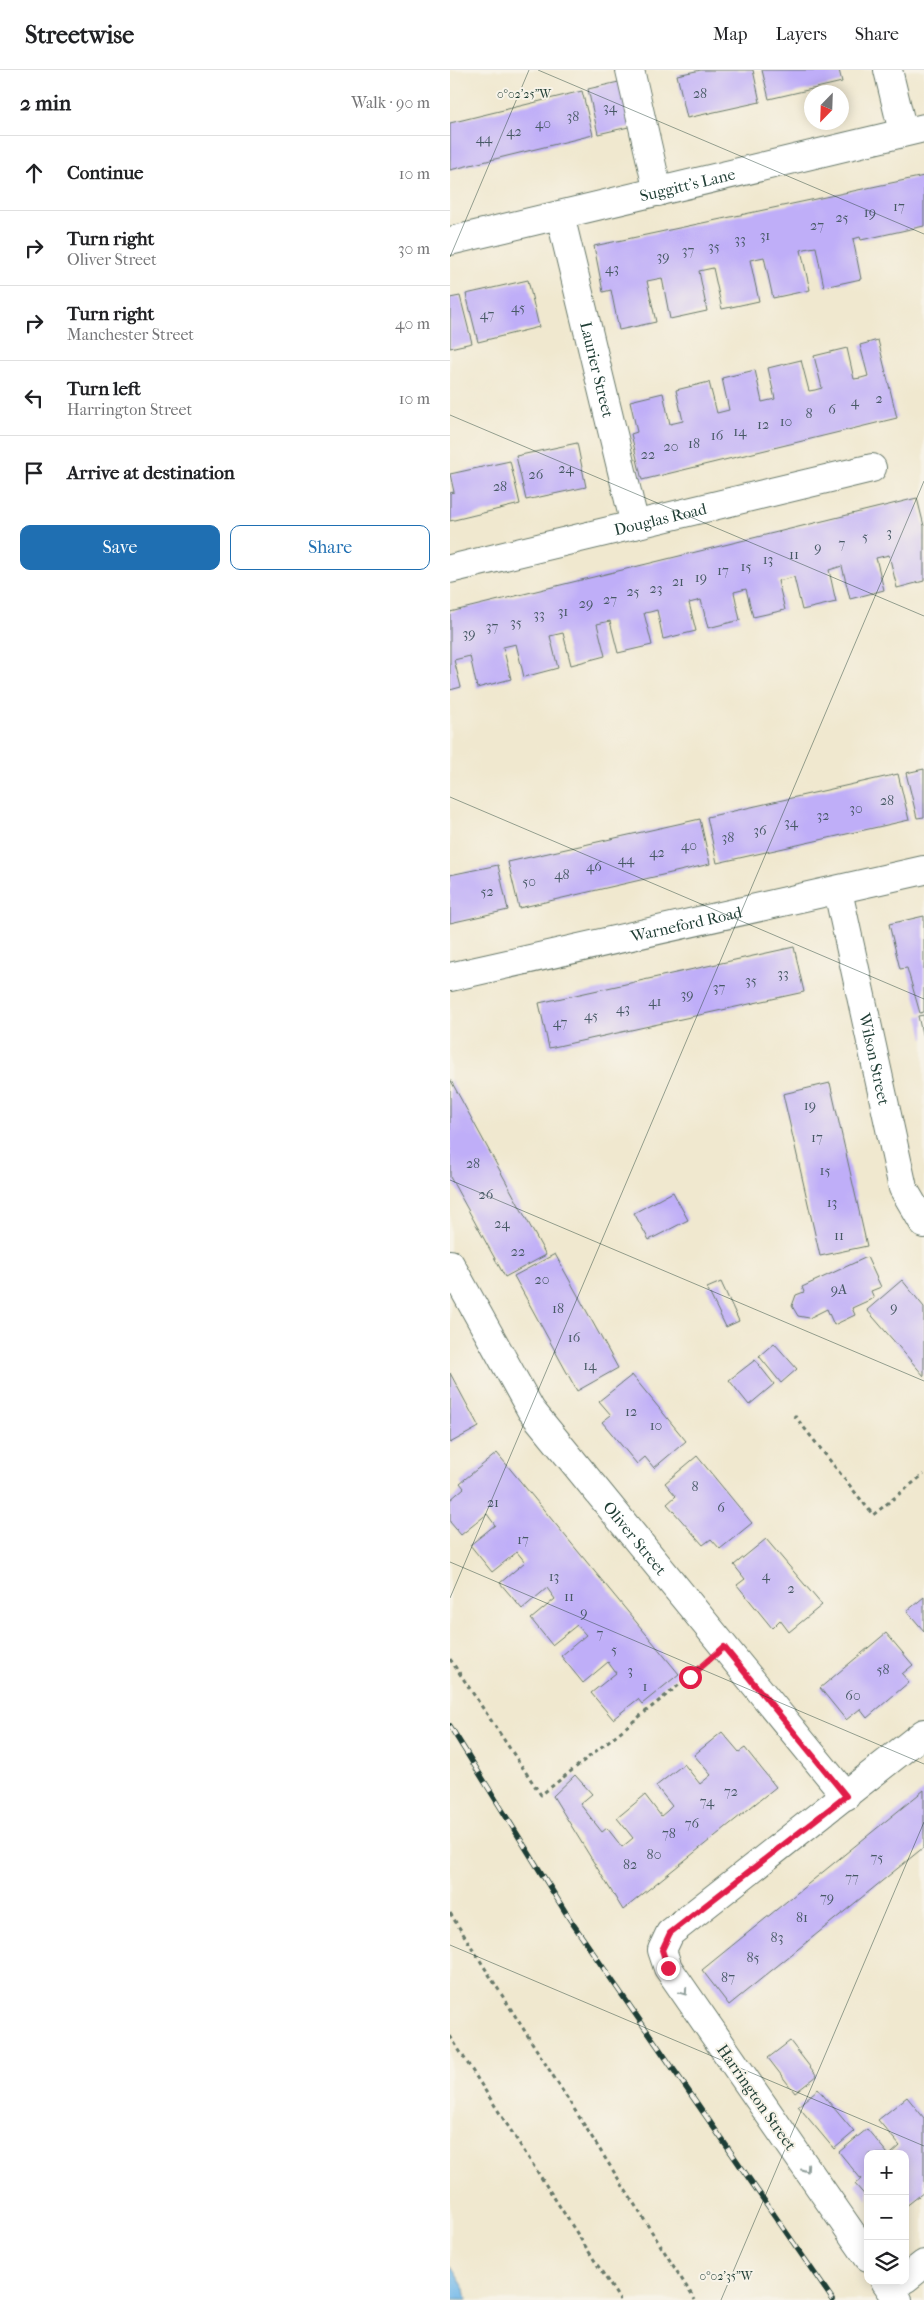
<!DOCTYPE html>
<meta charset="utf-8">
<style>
:root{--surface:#fff;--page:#f2f2f2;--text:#202124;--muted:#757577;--line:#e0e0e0;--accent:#1f6fb2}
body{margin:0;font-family:"IM FELL French Canon",serif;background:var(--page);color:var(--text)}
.controls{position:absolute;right:15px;bottom:15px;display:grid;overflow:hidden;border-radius:10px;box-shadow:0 2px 12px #0003}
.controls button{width:45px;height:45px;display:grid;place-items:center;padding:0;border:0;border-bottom:1px solid var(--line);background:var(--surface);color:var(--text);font:25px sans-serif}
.compass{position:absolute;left:354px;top:15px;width:45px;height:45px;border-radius:50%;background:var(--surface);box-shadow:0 2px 12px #0003;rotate:203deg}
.stop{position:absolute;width:15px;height:15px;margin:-11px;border:4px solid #e11d48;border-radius:50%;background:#fff}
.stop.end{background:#e11d48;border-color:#fff;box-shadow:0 1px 5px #0008}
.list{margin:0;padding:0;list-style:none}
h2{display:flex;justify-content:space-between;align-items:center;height:65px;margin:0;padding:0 20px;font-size:21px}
h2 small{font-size:16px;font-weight:400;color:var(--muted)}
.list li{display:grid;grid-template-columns:32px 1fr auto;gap:15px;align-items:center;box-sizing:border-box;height:75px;padding:0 20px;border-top:1px solid var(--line)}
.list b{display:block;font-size:19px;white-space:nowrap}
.list p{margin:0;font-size:16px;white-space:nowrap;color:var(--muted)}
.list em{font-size:16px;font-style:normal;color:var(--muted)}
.actions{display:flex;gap:10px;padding:15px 20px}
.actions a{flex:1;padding:11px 0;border:1px solid var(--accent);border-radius:10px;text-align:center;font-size:18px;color:var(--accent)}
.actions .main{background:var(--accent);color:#fff}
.icon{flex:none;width:28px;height:28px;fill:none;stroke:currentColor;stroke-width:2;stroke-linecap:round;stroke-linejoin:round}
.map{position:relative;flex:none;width:474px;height:2230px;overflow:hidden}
header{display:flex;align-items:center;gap:30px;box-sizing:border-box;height:70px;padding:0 25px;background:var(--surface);border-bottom:1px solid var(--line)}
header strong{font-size:24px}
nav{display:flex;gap:28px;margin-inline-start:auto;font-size:18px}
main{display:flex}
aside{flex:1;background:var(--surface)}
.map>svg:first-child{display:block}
</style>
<header>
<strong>Streetwise</strong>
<nav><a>Map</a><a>Layers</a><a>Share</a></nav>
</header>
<main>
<aside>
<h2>2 min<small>Walk · 90 m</small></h2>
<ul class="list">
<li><svg class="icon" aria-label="ahead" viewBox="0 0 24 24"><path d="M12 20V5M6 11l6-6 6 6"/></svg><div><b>Continue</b></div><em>10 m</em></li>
<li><svg class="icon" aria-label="right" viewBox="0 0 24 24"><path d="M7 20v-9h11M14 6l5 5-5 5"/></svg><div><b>Turn right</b><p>Oliver Street</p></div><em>30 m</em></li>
<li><svg class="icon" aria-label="right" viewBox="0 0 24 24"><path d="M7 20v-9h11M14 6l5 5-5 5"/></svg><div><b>Turn right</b><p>Manchester Street</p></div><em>40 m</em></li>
<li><svg class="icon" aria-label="left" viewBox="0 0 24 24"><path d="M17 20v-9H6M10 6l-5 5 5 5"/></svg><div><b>Turn left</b><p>Harrington Street</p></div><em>10 m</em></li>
<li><svg class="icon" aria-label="arrive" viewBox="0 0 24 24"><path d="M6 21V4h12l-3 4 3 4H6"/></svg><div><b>Arrive at destination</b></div></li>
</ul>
<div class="actions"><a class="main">Save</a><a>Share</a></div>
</aside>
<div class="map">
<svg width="474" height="2230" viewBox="0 0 474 2230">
<rect width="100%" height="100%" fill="#f7f3e8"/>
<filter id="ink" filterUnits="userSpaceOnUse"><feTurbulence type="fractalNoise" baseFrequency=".02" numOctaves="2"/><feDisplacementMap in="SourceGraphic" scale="10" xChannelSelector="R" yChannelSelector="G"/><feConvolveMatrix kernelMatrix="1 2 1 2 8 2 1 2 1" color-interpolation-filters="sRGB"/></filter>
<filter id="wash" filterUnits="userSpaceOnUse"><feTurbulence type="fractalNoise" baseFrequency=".0096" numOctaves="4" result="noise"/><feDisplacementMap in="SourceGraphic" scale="20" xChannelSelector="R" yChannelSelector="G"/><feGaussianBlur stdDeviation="1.12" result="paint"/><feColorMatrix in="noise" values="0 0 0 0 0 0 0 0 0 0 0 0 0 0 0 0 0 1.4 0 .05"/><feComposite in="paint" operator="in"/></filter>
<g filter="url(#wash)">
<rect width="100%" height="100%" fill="#f0e8cf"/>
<path fill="#73b9ea" stroke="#497b8f" d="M 0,2195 L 15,2219 L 17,2230 L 0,2230 Z"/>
<g id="blocks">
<path fill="#bfaef8" d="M 251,0 L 303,0 L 310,32 L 237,48 L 227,5 Z
M 312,0 L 389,0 L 392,12 L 319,29 Z
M 173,11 L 183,56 L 148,64 L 138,19 Z
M 132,21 L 143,65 L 0,100 L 0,53 Z
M 474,106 L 474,156 L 411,170 L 410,167 L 403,169 L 411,209 L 374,217 L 366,177 L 359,178 L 351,180 L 360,220 L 323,228 L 314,187 L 300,190 L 309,231 L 272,239 L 263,198 L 249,201 L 257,241 L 220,249 L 212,208 L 197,211 L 206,252 L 169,260 L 161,220 L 153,222 L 144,176 Z
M 78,210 L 89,257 L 28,272 L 16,224 Z
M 10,226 L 22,273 L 0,278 L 0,228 Z
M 428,270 L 447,348 L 192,410 L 181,364 L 187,362 L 180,331 L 213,323 L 220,354 L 233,351 L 226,320 L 259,312 L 267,343 L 279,340 L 272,308 L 305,300 L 312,332 L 325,329 L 318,298 L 351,290 L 359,321 L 365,320 L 372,318 L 364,286 L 397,278 L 404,309 L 411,308 L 418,306 L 410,275 Z
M 127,373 L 136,417 L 76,430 L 66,386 Z
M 60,391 L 70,434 L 0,451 L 0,423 L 4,422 L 0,404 Z
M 467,428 L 474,456 L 474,511 L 447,518 L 439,485 L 426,488 L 434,520 L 400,529 L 392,496 L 379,500 L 386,532 L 352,540 L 344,507 L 328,511 L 335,540 L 303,547 L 296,519 L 284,522 L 290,550 L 258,558 L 251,530 L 239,533 L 246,561 L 213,569 L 207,540 L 200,542 L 194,543 L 202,575 L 168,583 L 160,551 L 147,554 L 155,586 L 121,595 L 113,563 L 100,566 L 108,598 L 74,607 L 66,574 L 53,577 L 61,609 L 27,618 L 20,586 L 4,590 L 11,617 L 0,620 L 0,542 Z
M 474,699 L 474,747 L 467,748 L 456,703 Z
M 448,704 L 459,750 L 267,793 L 257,747 Z
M 250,749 L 260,794 L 69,838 L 58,792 Z
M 48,795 L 58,840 L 0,853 L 0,805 Z
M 474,846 L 474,942 L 470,943 L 457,898 L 450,899 L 439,854 Z
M 344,877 L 354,922 L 99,978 L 89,933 Z
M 474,945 L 474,968 L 473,968 L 468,946 Z
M 0,1009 L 96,1185 L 55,1207 L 0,1107 Z
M 380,1013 L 417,1176 L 370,1186 L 333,1024 Z
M 223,1122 L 238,1150 L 199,1170 L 184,1143 Z
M 105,1184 L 168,1298 L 127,1321 L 64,1206 Z
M 417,1187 L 431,1217 L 421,1221 L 424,1228 L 402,1238 L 405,1245 L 384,1255 L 377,1239 L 359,1248 L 348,1246 L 342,1236 L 346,1225 L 354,1222 L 352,1217 Z
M 452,1210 L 474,1237 L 474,1306 L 417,1240 Z
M 271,1212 L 289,1251 L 276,1257 L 257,1218 Z
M 324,1273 L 347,1299 L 331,1313 L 309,1286 Z
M 305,1290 L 324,1314 L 299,1335 L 279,1310 Z
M 0,1303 L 29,1357 L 0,1373 Z
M 182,1305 L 236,1371 L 204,1398 L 195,1387 L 187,1394 L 152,1352 L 161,1345 L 149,1331 Z
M 47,1383 L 229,1604 L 192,1634 L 188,1629 L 163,1649 L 141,1623 L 166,1603 L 158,1592 L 133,1613 L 111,1586 L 136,1565 L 127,1555 L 102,1575 L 81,1549 L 105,1529 L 97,1518 L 72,1539 L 50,1513 L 75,1492 L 67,1482 L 42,1502 L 20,1475 L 45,1455 L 37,1444 L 11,1465 L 0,1452 L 0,1430 L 14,1418 L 10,1413 Z
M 247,1386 L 302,1453 L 270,1479 L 261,1469 L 253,1475 L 217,1434 L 226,1426 L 215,1413 Z
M 316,1469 L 372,1535 L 339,1562 L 330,1550 L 322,1558 L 287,1515 L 295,1509 L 284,1495 Z
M 474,1527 L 474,1561 L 457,1541 Z
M 436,1563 L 463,1595 L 452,1604 L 459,1612 L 417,1648 L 410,1639 L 396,1650 L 370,1618 Z
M 272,1662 L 289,1682 L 295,1678 L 326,1717 L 173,1840 L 103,1726 L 125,1705 L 142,1724 L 130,1734 L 152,1762 L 157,1758 L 172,1777 L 183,1768 L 167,1748 L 195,1725 L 211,1746 L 217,1741 L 222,1736 L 206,1716 L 234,1694 L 250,1714 L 261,1705 L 244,1685 Z
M 474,1720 L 474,1777 L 279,1935 L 252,1900 Z
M 340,1971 L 367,2006 L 345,2023 L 318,1988 Z
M 368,2019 L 404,2062 L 384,2079 L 348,2036 Z
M 457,2027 L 474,2048 L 474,2122 L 455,2137 L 455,2084 L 441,2084 L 450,2076 L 428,2050 Z
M 417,2059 L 438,2084 L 418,2084 L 418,2129 L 405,2114 L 411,2109 L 389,2082 Z"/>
</g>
</g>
<g filter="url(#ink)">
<use href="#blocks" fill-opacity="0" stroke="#68796a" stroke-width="1"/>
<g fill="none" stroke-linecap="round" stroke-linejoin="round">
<defs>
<g id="minor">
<path d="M 180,0 L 208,122"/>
<path d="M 438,0 L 453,62"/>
<path id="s1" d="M 110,145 L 185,455"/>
<path id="s2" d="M 0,171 L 474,58"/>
<path id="s3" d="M 0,499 L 422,398"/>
<path id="s4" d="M 388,821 L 453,1118 L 474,1154"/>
<path id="s5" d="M 0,907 L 474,800"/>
<path id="s6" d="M 0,1194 L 81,1340 L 396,1726"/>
<path d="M 418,2187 L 218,1898 L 212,1880 L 220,1863 L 474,1663"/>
<path d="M 455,2209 L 474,2194"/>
<path d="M 435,2211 L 448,2230"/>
</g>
</defs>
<use href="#minor" stroke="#68796a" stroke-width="30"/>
<path stroke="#68796a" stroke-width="3" stroke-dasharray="4 4" stroke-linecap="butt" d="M 344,1345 L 423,1445 L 474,1404
M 0,1589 L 91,1725 L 249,1599
M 0,1843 L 245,2230
M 0,1966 L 170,2230"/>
<use href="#minor" stroke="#fff" stroke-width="28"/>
<defs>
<path id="rail" d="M 0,1656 L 121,1851 L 383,2230"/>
</defs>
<use href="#rail" stroke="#1f3d34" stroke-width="5.5"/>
<use href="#rail" stroke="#f7f3e8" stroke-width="4" stroke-dasharray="11" stroke-linecap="butt"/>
</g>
<defs><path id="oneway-chevron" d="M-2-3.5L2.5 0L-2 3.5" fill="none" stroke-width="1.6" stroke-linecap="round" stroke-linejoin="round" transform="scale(1.25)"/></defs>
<g stroke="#8f9e9a">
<use href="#oneway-chevron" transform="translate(234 1922) rotate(55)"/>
<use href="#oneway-chevron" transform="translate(356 2099) rotate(55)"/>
</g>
</g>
<g fill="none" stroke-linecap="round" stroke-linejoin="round" filter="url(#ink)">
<path stroke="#e11d48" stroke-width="6" d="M 218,1898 L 212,1880 L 220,1863 L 396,1726 L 274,1577 L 240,1607"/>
</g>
<path fill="none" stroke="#1f3d34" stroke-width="1" stroke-opacity="0.45" d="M 88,0 L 474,164M 0,187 L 79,0M 0,345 L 474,546M 0,727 L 474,929M 0,1110 L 474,1311M 0,1492 L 474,1694M 0,1528 L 474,411M 0,1875 L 474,2076M 271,2230 L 474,1752"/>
<g text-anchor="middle" stroke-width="4" stroke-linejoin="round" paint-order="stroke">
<g font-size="14" fill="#475965">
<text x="250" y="28">28</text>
<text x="160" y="42">34</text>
<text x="123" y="51">38</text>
<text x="93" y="58">40</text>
<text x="64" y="66">42</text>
<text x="34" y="73">44</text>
<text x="449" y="141">17</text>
<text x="420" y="147">19</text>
<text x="392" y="152">25</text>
<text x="367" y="160">27</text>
<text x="315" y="170">31</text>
<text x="290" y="174">33</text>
<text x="264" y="181">35</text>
<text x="238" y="185">37</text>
<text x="213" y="191">39</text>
<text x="162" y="203">43</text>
<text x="68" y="242">45</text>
<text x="37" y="249">47</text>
<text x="429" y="333">2</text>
<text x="405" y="336">4</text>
<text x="382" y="344">6</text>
<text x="359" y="348">8</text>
<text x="336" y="356">10</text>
<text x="313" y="359">12</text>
<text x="290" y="366">14</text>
<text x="267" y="370">16</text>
<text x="244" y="378">18</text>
<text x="221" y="381">20</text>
<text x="198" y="389">22</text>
<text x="116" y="403">24</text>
<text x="86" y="409">26</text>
<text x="50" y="421">28</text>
<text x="439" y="467">3</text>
<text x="415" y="471">5</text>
<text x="392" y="478">7</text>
<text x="368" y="482">9</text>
<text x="344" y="489">11</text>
<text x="318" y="494">13</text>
<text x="296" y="501">15</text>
<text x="273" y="505">17</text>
<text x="251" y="512">19</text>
<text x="228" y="516">21</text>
<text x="206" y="523">23</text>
<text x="183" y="526">25</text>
<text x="160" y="534">27</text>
<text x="136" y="538">29</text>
<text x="113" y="546">31</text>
<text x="89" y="549">33</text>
<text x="66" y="557">35</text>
<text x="42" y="561">37</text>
<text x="19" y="568">39</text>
<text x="437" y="735">28</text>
<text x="406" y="743">30</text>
<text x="373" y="750">32</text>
<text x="341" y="757">34</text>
<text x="310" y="765">36</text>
<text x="278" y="772">38</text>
<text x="239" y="780">40</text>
<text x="207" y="787">42</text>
<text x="176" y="794">44</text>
<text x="144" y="801">46</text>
<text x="112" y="809">48</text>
<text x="79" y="816">50</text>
<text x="37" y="826">52</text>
<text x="333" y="908">33</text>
<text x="301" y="915">35</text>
<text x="269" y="922">37</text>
<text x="237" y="929">39</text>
<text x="205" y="936">41</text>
<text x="173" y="943">43</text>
<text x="141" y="950">45</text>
<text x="110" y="957">47</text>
<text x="360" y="1040">19</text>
<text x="367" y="1072">17</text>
<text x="23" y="1098">28</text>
<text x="375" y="1105">15</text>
<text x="36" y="1129">26</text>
<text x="382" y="1137">13</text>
<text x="52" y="1158">24</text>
<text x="389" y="1170">11</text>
<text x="68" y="1186">22</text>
<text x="92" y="1214">20</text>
<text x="389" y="1224">9A</text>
<text x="444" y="1242">9</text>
<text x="108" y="1243">18</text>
<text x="124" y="1272">16</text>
<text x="140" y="1300">14</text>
<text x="181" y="1346">12</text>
<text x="206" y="1360">10</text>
<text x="245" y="1421">8</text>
<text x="43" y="1437">21</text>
<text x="271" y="1442">6</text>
<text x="73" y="1474">17</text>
<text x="316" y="1510">4</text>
<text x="104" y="1511">13</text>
<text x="341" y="1523">2</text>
<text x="119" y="1531">11</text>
<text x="134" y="1547">9</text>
<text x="150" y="1568">7</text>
<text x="164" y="1584">5</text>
<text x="433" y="1604">58</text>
<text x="180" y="1605">3</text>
<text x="195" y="1621">1</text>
<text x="403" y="1630">60</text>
<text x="281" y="1726">72</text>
<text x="257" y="1736">74</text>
<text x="242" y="1758">76</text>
<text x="219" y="1768">78</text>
<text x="204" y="1789">80</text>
<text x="427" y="1792">75</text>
<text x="180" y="1799">82</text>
<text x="402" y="1812">77</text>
<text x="377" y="1832">79</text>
<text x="352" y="1852">81</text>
<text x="327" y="1872">83</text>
<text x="303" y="1892">85</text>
<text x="278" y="1912">87</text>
</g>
<g font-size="16" fill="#1f3d34" stroke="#f7f3e8">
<text dy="6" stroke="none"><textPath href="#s2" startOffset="244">Suggitt's Lane</textPath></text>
<text dy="6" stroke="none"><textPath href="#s1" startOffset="159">Laurier Street</textPath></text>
<text dy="6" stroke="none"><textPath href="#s3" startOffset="216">Douglas Road</textPath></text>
<text dy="6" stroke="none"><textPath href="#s5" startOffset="242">Warneford Road</textPath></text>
<text dy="6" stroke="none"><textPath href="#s4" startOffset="172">Wilson Street</textPath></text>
<text dy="6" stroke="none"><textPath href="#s6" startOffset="332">Oliver Street</textPath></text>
<text transform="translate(307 2027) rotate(55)" y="6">Harrington Street</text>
</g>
</g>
<g font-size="12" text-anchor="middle" fill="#1f3d34" stroke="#f7f3e8" stroke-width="4" stroke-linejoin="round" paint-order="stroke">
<text x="74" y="28">0°02'25"W</text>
<text x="276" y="2210">0°02'35"W</text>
</g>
</svg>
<div class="controls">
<button>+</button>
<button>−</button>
<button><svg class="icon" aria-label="layers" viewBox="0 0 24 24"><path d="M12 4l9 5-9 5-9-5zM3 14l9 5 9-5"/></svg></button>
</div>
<svg class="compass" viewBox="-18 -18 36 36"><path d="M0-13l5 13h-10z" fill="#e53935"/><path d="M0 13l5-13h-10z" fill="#757577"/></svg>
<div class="stop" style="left:240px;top:1607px"></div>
<div class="stop end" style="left:218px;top:1898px"></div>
</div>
</main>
